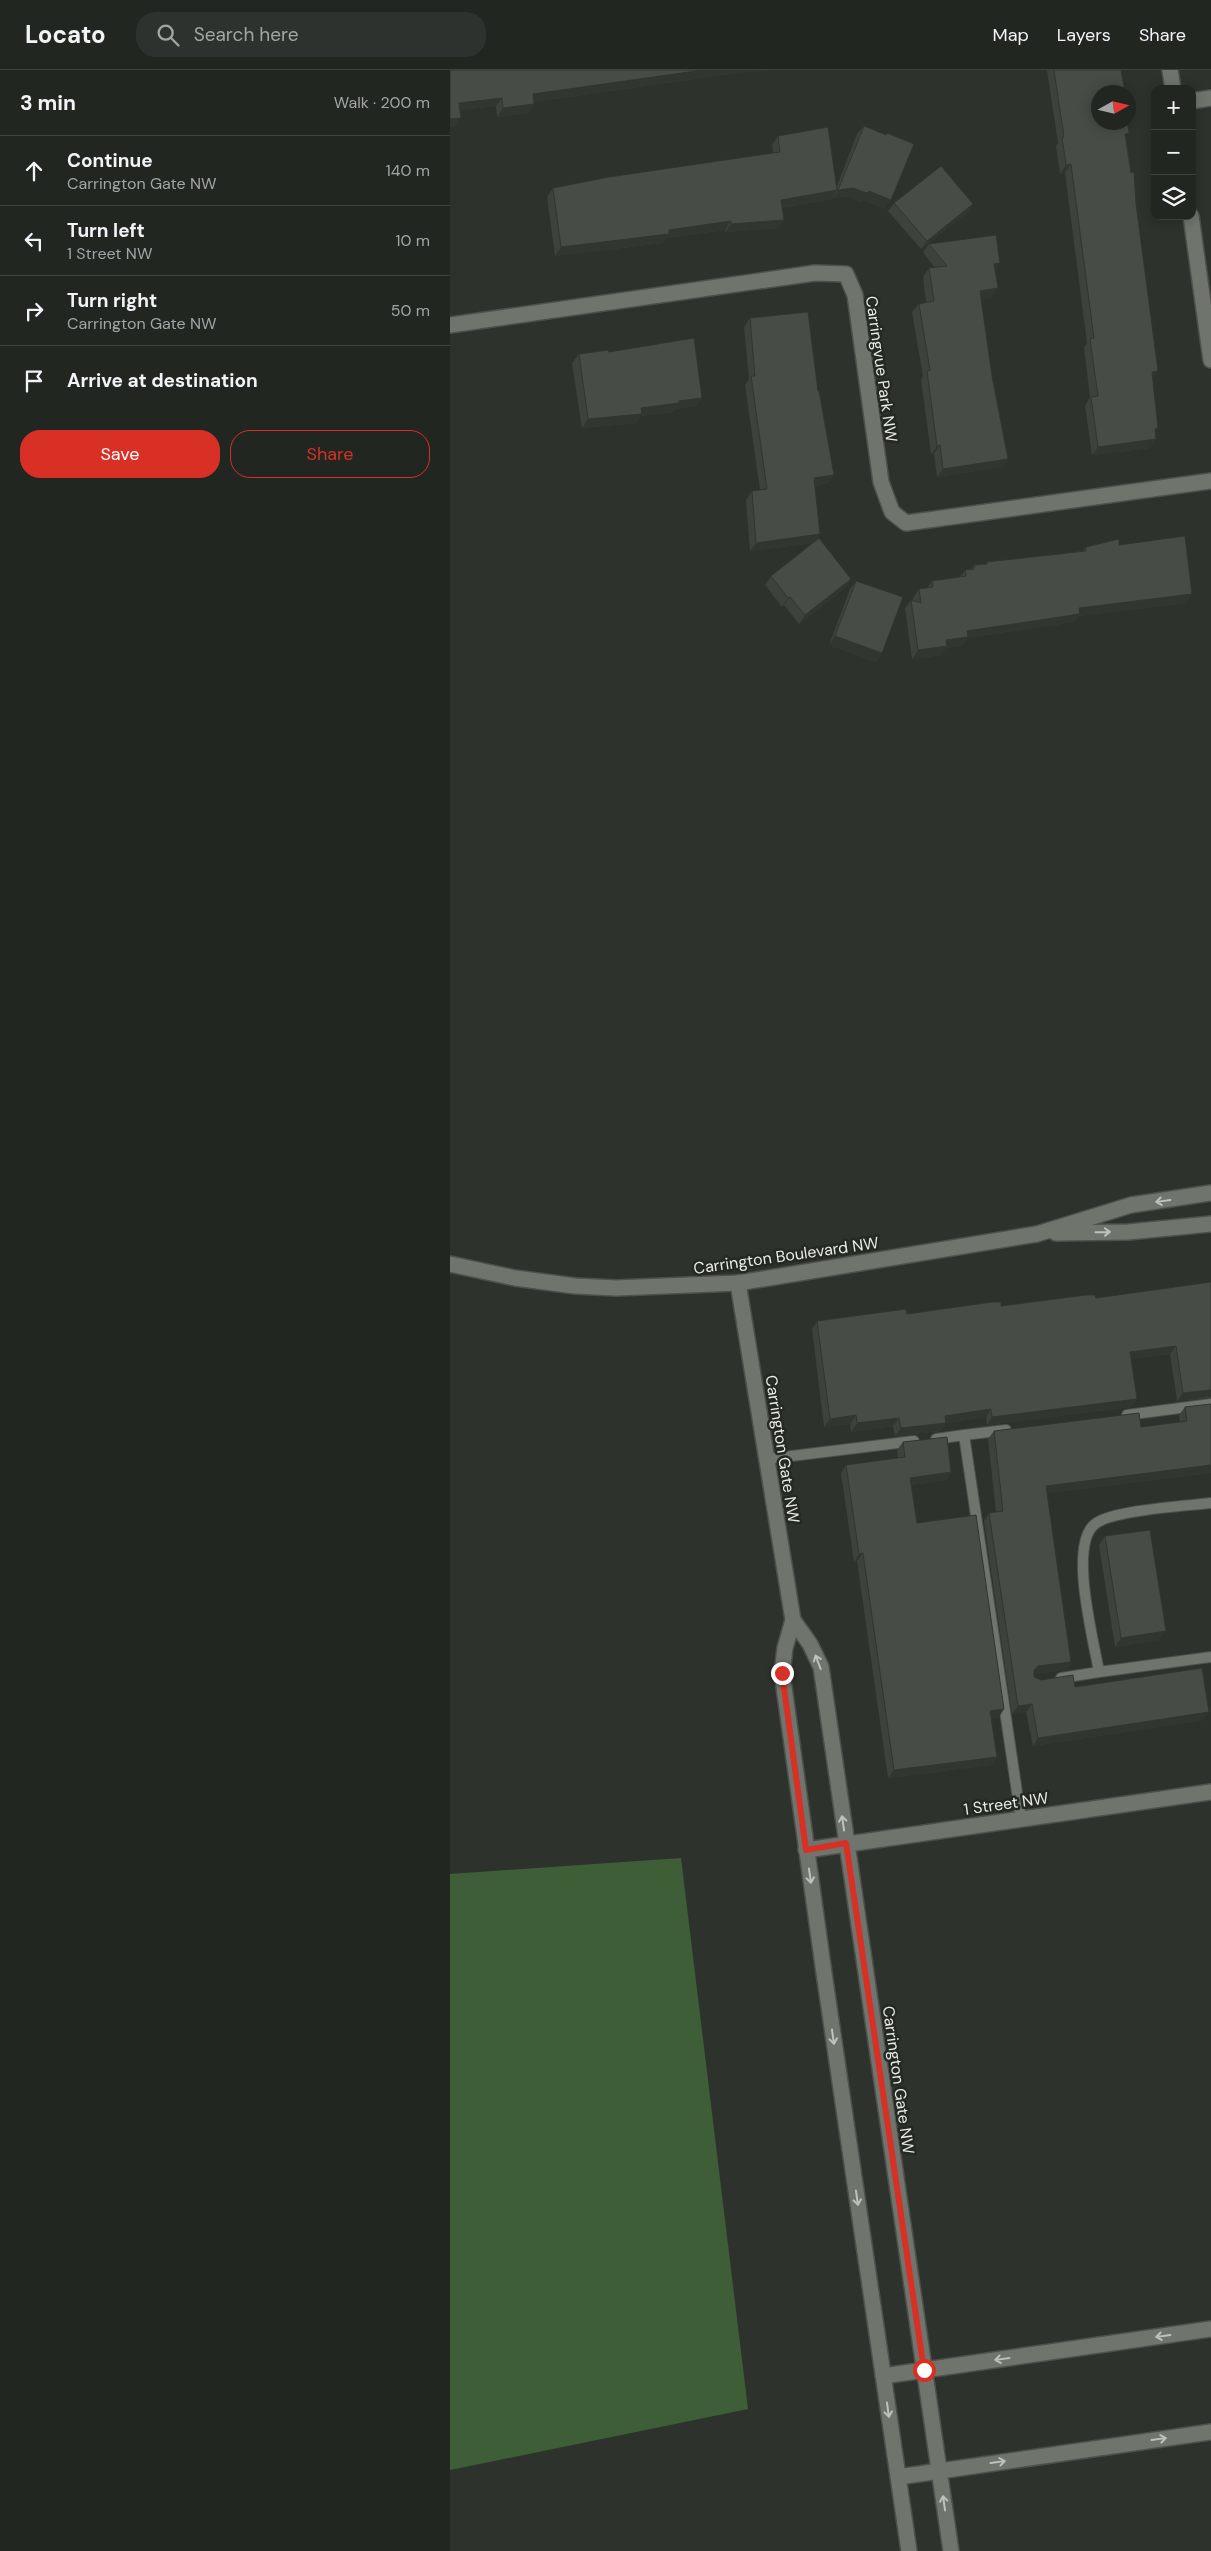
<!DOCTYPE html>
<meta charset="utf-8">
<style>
:root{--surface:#222621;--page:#2e322e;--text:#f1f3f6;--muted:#a2a5a5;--line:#3f433f;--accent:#d93025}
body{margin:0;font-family:"DM Sans",sans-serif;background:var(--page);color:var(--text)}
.controls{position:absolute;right:15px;top:15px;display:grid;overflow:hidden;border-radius:10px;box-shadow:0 2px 12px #0003}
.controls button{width:45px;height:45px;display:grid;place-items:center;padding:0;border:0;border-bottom:1px solid var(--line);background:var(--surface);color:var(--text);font:25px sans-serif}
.compass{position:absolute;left:641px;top:15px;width:45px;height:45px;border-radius:50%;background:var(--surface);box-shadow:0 2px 12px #0003;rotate:82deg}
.stop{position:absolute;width:15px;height:15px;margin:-11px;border:4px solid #d93025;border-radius:50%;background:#fff}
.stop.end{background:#d93025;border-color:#fff;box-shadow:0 1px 5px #0008}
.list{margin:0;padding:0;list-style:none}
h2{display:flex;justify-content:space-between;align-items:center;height:65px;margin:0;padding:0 20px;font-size:21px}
h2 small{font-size:16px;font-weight:400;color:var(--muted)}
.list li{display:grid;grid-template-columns:32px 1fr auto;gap:15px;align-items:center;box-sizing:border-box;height:70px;padding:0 20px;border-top:1px solid var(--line)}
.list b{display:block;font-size:19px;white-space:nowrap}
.list p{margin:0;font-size:16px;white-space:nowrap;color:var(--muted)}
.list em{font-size:16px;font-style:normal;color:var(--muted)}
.actions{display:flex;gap:10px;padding:15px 20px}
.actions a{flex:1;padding:11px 0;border:1px solid var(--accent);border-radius:20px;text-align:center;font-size:18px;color:var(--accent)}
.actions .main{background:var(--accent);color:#fff}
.icon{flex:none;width:28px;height:28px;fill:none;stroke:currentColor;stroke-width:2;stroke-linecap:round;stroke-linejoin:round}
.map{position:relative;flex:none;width:761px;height:2481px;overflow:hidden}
header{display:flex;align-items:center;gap:30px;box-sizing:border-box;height:70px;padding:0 25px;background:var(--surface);border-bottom:1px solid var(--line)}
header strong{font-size:24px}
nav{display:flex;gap:28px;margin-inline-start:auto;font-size:18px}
.search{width:350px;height:45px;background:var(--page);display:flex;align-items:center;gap:12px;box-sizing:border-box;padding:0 18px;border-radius:20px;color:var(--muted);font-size:19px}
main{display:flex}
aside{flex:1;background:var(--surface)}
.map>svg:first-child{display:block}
</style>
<header>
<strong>Locato</strong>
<div class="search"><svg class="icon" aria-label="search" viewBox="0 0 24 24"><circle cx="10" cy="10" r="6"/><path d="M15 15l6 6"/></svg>Search here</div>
<nav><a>Map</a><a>Layers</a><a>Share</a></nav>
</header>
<main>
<aside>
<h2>3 min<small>Walk · 200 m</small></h2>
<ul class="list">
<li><svg class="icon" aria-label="ahead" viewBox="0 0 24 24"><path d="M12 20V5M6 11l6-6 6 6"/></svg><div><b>Continue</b><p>Carrington Gate NW</p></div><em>140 m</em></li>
<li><svg class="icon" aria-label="left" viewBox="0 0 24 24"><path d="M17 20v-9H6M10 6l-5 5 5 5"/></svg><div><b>Turn left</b><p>1 Street NW</p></div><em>10 m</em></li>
<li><svg class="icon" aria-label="right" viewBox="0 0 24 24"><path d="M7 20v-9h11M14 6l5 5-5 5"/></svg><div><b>Turn right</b><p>Carrington Gate NW</p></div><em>50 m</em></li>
<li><svg class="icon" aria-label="arrive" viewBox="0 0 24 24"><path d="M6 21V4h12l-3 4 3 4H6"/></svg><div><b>Arrive at destination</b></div></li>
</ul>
<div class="actions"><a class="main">Save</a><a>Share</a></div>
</aside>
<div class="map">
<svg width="761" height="2481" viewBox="0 0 761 2481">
<rect width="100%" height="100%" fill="#2d332c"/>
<path fill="#3d5e36" d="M 231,1788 L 298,2339 L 0,2400 L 0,1804 Z"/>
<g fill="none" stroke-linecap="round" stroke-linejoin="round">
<defs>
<path id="lane" d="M 677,1345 L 761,1334
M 556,1360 L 514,1365 L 571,1749
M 486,1369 L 514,1365
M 317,1389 L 464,1371
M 761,1433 C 736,1436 662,1440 645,1454 C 618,1475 644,1571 649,1602 L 761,1587
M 611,1608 L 649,1602"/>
<path id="street" d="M 720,0 L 723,19
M 742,31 L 761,28
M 741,146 L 761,290
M 0,255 L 365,203 L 396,204 L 405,225 L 431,412 L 442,442 L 456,453 L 761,411
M 288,1213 L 343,1550 L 335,1578 L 332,1603 L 374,1903 L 459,2481
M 343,1550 L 360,1574 L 371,1597 L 501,2481
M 356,1780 L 761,1722
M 433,2306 L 761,2259
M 448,2407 L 761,2362"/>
<path id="secondary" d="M 606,1163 L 678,1162 L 761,1154
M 0,1194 L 65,1208 L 125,1216 L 166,1218 L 288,1213 L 587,1164 L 681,1135 L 761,1123"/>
</defs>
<use href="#lane" stroke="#4d504c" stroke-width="12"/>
<use href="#street" stroke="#4d504c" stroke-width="18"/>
<use href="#secondary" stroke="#4d504c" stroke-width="18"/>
<use href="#lane" stroke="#6f756d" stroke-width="10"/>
<use href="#street" stroke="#6f756d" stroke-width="15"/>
<use href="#secondary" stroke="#6f756d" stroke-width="15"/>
</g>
<path fill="#3d423c" d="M 0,0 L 279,4 L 84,32 L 84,34 L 78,43 L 47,47 L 46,36 L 10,40 L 5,56 L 0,57 Z
M 597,0 L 671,0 L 648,22 L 676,67 L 686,134 L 708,301 L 703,308 L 705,363 L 700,378 L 642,385 L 635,336 L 640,327 L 634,277 L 637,273 L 615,103 L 610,104 L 606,76 L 608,73 Z
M 414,56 L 435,139 L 413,130 L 411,132 L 397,126 L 382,128 L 383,126 L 381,129 L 332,138 L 328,158 L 275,162 L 275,160 L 217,168 L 213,173 L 105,186 L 97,127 L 103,118 L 323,83 L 322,75 L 328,66 L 387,116 L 407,64 Z
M 444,133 L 523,134 L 517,143 L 471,179 L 438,141 Z
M 479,174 L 545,200 L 542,227 L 531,229 L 542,306 L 558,389 L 552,397 L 487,407 L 484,384 L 481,384 L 471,309 L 473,306 L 462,242 L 469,234 L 476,232 L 473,207 L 479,198 L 485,198 L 473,182 Z
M 300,248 L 368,321 L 384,405 L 378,413 L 365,416 L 365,472 L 401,509 L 395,518 L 349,554 L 334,535 L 332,537 L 315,515 L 321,506 L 363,473 L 300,481 L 296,430 L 302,421 L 310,420 L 295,315 L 299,309 L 294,257 Z
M 159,282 L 252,328 L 246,336 L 225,339 L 223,342 L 191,346 L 186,353 L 132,358 L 122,293 L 129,284 Z
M 669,475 L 736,533 L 628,546 L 624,552 L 517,568 L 512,576 L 496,578 L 491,585 L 462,589 L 455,538 L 461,530 L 463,530 L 463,528 L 469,519 L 477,518 L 482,511 L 510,507 L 515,500 L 521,499 L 524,495 L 536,494 L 537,492 L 633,481 L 636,477 Z
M 406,511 L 432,583 L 426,592 L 379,575 L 400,519 Z
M 761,1212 L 761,1328 L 727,1331 L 720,1284 L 681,1289 L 687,1329 L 681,1337 L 537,1355 L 536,1347 L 496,1353 L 490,1361 L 445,1366 L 443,1356 L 401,1362 L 400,1354 L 374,1357 L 362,1259 L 367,1251 L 646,1228 Z
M 761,1334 L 761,1403 L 597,1423 L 621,1592 L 616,1600 L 584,1604 L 584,1607 L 591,1610 L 625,1617 L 754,1650 L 583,1676 L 576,1642 L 562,1644 L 534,1451 L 539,1443 L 546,1442 L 538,1369 L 544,1361 L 691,1357 L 730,1352 L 729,1345 L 735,1337 Z
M 453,1372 L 501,1402 L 496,1410 L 461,1415 L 467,1453 L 549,1647 L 541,1648 L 547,1687 L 541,1695 L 438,1708 L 407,1491 L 404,1492 L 391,1403 L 396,1395 L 448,1388 L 447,1380 Z
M 655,1466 L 716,1561 L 709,1570 L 665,1577 L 649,1475 Z"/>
<path fill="#323631" d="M 253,0 L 327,0 L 279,4 L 77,33 L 83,24 Z
M 52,28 L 46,36 L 3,41 L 9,33 Z
M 84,34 L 78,43 L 47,47 L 53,38 Z
M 11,48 L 5,56 L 0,57 L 0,49 Z
M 621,94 L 615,103 L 610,104 L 616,95 Z
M 403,118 L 419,121 L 441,130 L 435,139 L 413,130 L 411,132 L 397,126 L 382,128 L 388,120 Z
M 387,120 L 381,129 L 325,139 L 331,130 Z
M 523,134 L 517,143 L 471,179 L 477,171 Z
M 334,150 L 328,158 L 275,162 L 281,154 Z
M 281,151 L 275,160 L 217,168 L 213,173 L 105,186 L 111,177 Z
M 550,193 L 544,202 L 544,194 Z
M 548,218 L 542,227 L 524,230 L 530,221 Z
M 708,301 L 702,310 L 702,302 Z
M 252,328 L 246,336 L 225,339 L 223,342 L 191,346 L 186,353 L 132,358 L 138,349 L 229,331 Z
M 706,369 L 700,378 L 642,385 L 648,377 Z
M 490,375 L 484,384 L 481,384 L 487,376 Z
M 558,389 L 552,397 L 487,407 L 493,399 Z
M 384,405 L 378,413 L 358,417 L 364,408 Z
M 370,464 L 364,473 L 300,481 L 306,473 Z
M 401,509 L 395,518 L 349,554 L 355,545 Z
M 742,524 L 736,533 L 628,546 L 624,552 L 517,568 L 512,576 L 496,578 L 491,585 L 462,589 L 468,580 L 496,570 L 517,561 L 629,538 Z
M 340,527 L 334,535 L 332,537 L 338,528 Z
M 385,566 L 432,583 L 426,592 L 379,575 Z
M 726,1276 L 720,1284 L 675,1290 L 680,1282 Z
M 761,1320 L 761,1326 L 760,1327 L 727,1331 L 733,1323 Z
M 687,1329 L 681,1337 L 537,1355 L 542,1347 Z
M 541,1339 L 536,1347 L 489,1354 L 495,1346 Z
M 406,1345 L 400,1354 L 374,1357 L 380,1349 Z
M 449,1348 L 443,1356 L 401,1362 L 407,1353 Z
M 496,1353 L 490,1361 L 445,1366 L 451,1358 Z
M 761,1395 L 761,1403 L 590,1424 L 596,1416 Z
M 501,1402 L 496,1410 L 455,1416 L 460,1408 Z
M 413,1483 L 407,1491 L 404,1492 L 409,1484 Z
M 716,1561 L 709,1570 L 665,1577 L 671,1568 Z
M 621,1592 L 616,1600 L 583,1604 L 584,1600 L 588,1596 Z
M 582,1634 L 576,1642 L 562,1644 L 568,1636 Z
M 554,1639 L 549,1647 L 535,1649 L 540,1641 Z
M 759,1642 L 754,1650 L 583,1676 L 588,1668 Z
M 547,1687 L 541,1695 L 438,1708 L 444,1700 Z"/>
<path fill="#474d46" stroke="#323631" d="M 0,0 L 253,0 L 83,24 L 84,34 L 53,38 L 52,28 L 9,33 L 11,48 L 0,49 Z
M 604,0 L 671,0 L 675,22 L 648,22 L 648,52 L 677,52 L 679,63 L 675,64 L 681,103 L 684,102 L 686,134 L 708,301 L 702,302 L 708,358 L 705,359 L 706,369 L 648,377 L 641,327 L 648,326 L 640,269 L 644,268 L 621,94 L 616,95 L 612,67 L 614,67 Z
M 414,56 L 436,65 L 437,63 L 464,74 L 441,130 L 419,121 L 417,123 L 403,118 L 388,120 Z
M 378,57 L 387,120 L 331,130 L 334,150 L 281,154 L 281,151 L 219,160 L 219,164 L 111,177 L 103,118 L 159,107 L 330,82 L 328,66 Z
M 491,96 L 523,134 L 477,171 L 444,133 Z
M 546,165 L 550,193 L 544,194 L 548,218 L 530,221 L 542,306 L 558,389 L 493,399 L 490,375 L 487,376 L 477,301 L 480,300 L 469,234 L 484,231 L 479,198 L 497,196 L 479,174 Z
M 358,242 L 368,321 L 369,321 L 384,405 L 364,408 L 370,464 L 306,473 L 302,421 L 317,419 L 301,306 L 305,306 L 300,248 Z
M 244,268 L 252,328 L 229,331 L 229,333 L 191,338 L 192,344 L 138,349 L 129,284 L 158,280 L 159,282 Z
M 735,466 L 742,524 L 629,538 L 630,544 L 517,561 L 518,567 L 496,570 L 497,576 L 468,580 L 461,530 L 471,533 L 469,519 L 483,517 L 482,511 L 516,506 L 515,500 L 524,499 L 524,495 L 537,494 L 537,492 L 636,481 L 636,477 L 669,469 L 669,475 Z
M 369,468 L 401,509 L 355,545 L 340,527 L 338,528 L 321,506 Z
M 406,511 L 453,527 L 432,583 L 385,566 Z
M 761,1212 L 761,1320 L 733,1323 L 726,1276 L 680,1282 L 687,1329 L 542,1347 L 541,1339 L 495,1346 L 496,1353 L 451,1358 L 449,1348 L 407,1353 L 406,1345 L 380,1349 L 367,1251 L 456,1239 L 457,1244 L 542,1232 L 551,1232 L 551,1236 L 636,1225 L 645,1225 L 646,1228 Z
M 761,1334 L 761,1395 L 596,1416 L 621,1592 L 588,1596 L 584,1600 L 584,1607 L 591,1610 L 623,1605 L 625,1617 L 752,1598 L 759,1642 L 588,1668 L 582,1634 L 568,1636 L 539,1443 L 553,1441 L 544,1361 L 689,1343 L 691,1357 L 737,1351 L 735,1337 Z
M 497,1367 L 501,1402 L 460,1408 L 467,1453 L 526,1445 L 554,1639 L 540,1641 L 547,1687 L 444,1700 L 413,1483 L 409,1484 L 396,1395 L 455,1387 L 453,1372 Z
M 700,1460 L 716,1561 L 671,1568 L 655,1466 Z"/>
<defs><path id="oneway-shaft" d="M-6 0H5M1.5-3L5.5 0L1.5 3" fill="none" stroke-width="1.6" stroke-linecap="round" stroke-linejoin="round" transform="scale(1.25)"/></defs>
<g stroke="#bec2bc">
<use href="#oneway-shaft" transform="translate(713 1131) rotate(172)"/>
<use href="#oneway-shaft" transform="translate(653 1162) rotate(-1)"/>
<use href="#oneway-shaft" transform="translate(368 1592) rotate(-111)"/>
<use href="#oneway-shaft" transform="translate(393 1753) rotate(-98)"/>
<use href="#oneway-shaft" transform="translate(360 1806) rotate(82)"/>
<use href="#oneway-shaft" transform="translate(383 1967) rotate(82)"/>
<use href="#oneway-shaft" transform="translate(407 2128) rotate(82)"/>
<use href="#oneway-shaft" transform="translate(713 2266) rotate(172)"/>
<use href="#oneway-shaft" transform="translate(552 2289) rotate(172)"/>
<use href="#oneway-shaft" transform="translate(438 2340) rotate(82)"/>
<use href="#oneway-shaft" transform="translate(709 2369) rotate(-8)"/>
<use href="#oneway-shaft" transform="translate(548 2392) rotate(-8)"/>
<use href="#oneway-shaft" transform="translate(494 2433) rotate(-98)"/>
</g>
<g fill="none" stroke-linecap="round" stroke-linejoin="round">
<path stroke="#d93025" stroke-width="6" d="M 332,1603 L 356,1780 L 396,1773 L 474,2300"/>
</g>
<g text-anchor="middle" stroke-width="5" stroke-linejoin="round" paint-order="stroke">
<g font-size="16" fill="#e8ebe7" stroke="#242922">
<text transform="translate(432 299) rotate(82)" y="6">Carringvue Park NW</text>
<text transform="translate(336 1185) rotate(-8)" y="6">Carrington Boulevard NW</text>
<text transform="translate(333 1379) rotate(81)" y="6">Carrington Gate NW</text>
<text transform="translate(556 1733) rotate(-8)" y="6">1 Street NW</text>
<text transform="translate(449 2010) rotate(82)" y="6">Carrington Gate NW</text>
</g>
</g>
</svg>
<div class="controls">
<button>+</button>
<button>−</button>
<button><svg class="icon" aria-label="layers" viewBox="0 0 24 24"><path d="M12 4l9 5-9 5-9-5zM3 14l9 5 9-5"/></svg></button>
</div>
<svg class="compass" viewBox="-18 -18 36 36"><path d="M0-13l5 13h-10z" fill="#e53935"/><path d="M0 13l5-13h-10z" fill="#a2a5a5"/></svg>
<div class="stop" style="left:474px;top:2300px"></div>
<div class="stop end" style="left:332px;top:1603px"></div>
</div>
</main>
